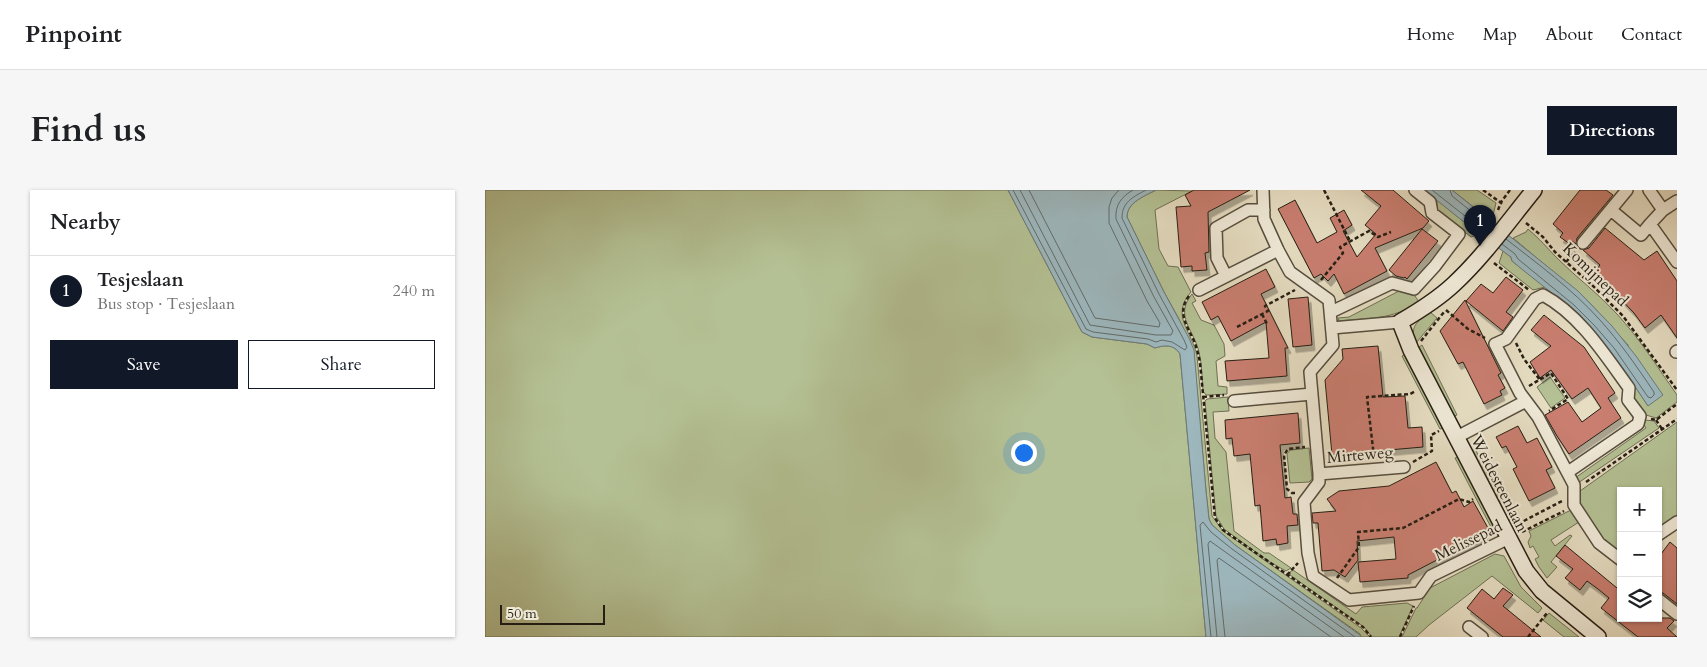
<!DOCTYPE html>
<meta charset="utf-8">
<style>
:root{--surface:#fff;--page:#f6f6f6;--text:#202124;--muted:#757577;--line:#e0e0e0;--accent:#111827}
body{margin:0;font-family:Cardo,serif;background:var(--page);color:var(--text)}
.controls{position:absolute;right:15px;bottom:15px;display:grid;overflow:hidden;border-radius:0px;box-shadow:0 1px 4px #0004}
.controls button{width:45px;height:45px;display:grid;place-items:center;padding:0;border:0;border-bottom:1px solid var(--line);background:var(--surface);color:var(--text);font:25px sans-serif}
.scale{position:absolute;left:15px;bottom:12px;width:105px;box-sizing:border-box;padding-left:5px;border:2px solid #261e13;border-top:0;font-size:14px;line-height:18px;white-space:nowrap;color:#261e13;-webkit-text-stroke:4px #efe9d7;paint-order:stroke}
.you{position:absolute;left:538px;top:262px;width:18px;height:18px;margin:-12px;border:4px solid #fff;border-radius:50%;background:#1a73e8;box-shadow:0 0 0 8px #1a73e833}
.badge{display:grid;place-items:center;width:32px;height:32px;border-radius:50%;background:var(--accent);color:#fff;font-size:16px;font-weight:700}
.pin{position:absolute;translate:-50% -41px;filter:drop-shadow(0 1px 2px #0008)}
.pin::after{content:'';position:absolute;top:26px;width:18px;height:15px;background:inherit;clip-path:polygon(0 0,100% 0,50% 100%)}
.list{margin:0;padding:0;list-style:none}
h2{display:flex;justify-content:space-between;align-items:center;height:65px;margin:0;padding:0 20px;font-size:21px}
h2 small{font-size:16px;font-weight:400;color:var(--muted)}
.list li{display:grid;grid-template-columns:32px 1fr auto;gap:15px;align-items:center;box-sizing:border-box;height:70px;padding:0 20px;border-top:1px solid var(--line)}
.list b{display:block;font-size:19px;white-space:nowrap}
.list p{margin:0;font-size:16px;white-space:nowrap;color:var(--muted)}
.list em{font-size:16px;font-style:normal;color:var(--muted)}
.actions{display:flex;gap:10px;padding:15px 20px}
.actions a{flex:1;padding:11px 0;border:1px solid var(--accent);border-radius:0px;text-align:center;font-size:18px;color:var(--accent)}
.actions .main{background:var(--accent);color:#fff}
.icon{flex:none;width:28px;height:28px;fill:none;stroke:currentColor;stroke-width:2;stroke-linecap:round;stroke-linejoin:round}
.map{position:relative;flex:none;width:1192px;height:447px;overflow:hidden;border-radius:0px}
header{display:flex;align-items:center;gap:30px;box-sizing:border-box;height:70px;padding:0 25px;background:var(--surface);border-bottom:1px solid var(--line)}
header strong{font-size:24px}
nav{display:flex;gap:28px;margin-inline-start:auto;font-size:18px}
.intro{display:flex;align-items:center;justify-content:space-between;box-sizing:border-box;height:120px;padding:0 30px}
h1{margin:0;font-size:35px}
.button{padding:12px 22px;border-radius:0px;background:var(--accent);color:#fff;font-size:18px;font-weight:700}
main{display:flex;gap:30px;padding:0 30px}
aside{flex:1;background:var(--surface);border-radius:0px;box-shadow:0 1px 4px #0004}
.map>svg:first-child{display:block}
</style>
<header>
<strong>Pinpoint</strong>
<nav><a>Home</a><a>Map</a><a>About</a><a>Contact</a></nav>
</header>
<div class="intro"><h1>Find us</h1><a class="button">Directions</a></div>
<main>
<aside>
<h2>Nearby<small></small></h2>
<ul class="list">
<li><span class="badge">1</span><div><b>Tesjeslaan</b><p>Bus stop · Tesjeslaan</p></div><em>240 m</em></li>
</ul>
<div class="actions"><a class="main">Save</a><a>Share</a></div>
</aside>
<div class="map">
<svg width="1192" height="447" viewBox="0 0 1192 447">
<defs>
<filter id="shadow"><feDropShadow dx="3" dy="5.5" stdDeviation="0" flood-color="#0004"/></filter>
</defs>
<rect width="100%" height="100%" fill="#e6ddc2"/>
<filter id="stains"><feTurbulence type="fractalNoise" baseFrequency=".004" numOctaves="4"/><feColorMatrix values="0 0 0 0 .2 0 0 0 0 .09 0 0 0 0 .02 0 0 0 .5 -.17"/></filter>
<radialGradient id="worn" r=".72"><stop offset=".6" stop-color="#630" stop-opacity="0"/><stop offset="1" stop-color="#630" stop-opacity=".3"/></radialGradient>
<path fill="#b4c194" stroke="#6d7054" d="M 0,0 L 523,0 L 597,142 L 607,147 L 662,154 L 670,158 C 679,155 689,154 695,164 L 721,447 L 0,447 Z
M 671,0 L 707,1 L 670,20 L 674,59 L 683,76 L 693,77 L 706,102 C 685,126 707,141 712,166 L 727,326 L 738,341 L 876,438 L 885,447 L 876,447 L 875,444 L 750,355 L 727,335 L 724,329 L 721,301 L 709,165 L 694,129 L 679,102 L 642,27 C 642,12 660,6 671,0 Z
M 967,0 L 992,0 L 1011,13 L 1007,29 L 1005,30 Z
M 952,10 L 994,44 L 986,47 L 952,20 Z
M 1043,39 C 1054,48 1063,59 1073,69 C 1092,88 1114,104 1132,124 C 1155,149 1173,178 1192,205 L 1192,212 L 1171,228 L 1161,225 L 1147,205 L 1149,195 L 1163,216 L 1143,155 L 1103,111 L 1028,48 L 1041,42 Z
M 1018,61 L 1026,67 L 1027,71 L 1060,97 L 1048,100 L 1014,73 Z
M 914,101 L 930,106 L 934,112 C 907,130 885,128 854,131 L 853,128 L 864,127 Z
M 707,104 L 711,111 L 707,113 L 716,130 L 729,135 L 739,154 L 740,166 L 731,171 L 733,196 L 742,197 L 742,204 L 724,205 L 721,205 L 718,201 C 717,188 717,174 714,162 C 709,140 689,126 707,104 Z
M 945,122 L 952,128 L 931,153 C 924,136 932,132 945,122 Z
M 937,155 L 972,225 L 969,226 L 934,157 Z
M 921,164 L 959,238 L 955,239 L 917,166 Z
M 1065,187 L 1080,208 L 1066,218 L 1052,197 Z
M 743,207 L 744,221 L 728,222 L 730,248 L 741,262 L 749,341 L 779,363 L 784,363 L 806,378 L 801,381 L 783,371 L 739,339 L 731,326 L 720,211 L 722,209 Z
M 1160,230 L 1169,231 L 1174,238 L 1093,293 L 1090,288 L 1161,238 L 1159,235 Z
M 1192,232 L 1192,326 L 1173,339 L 1173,301 L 1136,301 L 1136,364 L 1118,349 L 1093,311 L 1095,301 Z
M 824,258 L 827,289 L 824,292 L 805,293 L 802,264 L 805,260 Z
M 990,259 L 1027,328 L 1023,330 L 988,263 L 987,261 Z
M 974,267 L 1011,339 L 1008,341 L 970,268 Z
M 1086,320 L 1094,332 L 1066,350 L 1070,356 L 1085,345 L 1087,346 L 1066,372 L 1072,377 L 1062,388 L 1054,377 L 1050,369 L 1054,367 L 1048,356 L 1045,358 L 1043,352 L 1046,346 L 1044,341 Z
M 1010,364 L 1019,366 L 1036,397 L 1057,418 L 1053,423 L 1007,386 L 944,435 L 931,447 L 917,447 L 931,418 L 932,418 L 945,398 Z
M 808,380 L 871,424 L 877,417 L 922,413 L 928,416 L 914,447 L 887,447 L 879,437 L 805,385 L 805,382 Z
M 1064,423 L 1094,447 L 1079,447 L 1058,430 Z"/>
<path fill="#9db8bf" stroke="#6d7a7a" d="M 523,0 L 671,0 C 660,6 642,12 642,27 L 679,102 L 704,148 L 709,160 L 721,301 L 724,329 L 727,335 L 750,355 L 875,445 L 876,447 L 721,447 L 695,164 C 689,154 679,155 670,158 L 662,154 L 607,147 L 597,142 Z
M 939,0 L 967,0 L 1093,101 L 1127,136 L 1151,166 L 1178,205 L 1163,216 C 1145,189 1128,162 1106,138 C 1082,113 1053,93 1027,71 L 1026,67 L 994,44 Z"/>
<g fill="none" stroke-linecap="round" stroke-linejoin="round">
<path stroke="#626b69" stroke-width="1" d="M 528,0 L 601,139 L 608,142 L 663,149 L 671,152 L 677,150 L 687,152 L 700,160 L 702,157 L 699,150 L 674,104 L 637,28 C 637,12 648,7 661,0
M 535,0 L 605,135 L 671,145 L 686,145 L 688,141 L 669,107 L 631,29 C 630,15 636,7 648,0
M 544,0 L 610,128 L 674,137 L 675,133 L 662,111 L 624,33 L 624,17 L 627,8 L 634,0
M 947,0 L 1003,44
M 965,0 L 967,6 L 1007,38
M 1017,54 L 1030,64 L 1033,69 L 1089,115 L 1109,135 L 1129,158 L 1163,207 L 1166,208 L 1169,205 L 1169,202 C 1152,177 1135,152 1114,129 C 1087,99 1053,74 1021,49
M 726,447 L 715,335 L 718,332 L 726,342 L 747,359 L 870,447
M 732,447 L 723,354 L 725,351 L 859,447
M 740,447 L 732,370 L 734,368 L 846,447"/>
</g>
<path fill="#c97e6f" stroke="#261e13" filter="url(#shadow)" d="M 709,0 L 765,0 L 723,22 L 724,62 L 720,63 L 722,80 L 707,81 L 707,76 L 696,77 L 691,17 L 706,16 L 700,5 Z
M 876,0 L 908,0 L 944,31 L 938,38 L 890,58 L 902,81 L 859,104 L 849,84 L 843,91 L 836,84 L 829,88 L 793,19 L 810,10 L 832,53 L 852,42 L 845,28 L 859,20 L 867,35 L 858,41 L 872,67 L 891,44 L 880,35 L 896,16 Z
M 1095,0 L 1121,0 L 1128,5 L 1092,48 L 1091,54 L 1087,51 L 1085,54 L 1075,47 L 1078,43 L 1068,34 Z
M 1120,38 L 1159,70 L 1172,61 L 1192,91 L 1192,148 L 1176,125 L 1160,138 L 1149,123 L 1129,102 L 1130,101 L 1109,83 L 1115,75 L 1098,60 L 1104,58 Z
M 937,39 L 953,51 L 922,89 L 920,87 L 919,88 L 911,86 L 904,80 Z
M 781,79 L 790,97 L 776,104 L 803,158 L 800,158 L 802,186 L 742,191 L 740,171 L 784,168 L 781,132 L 746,151 L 733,126 L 726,130 L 717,112 Z
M 1021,87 L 1038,100 L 1021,122 L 1028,127 L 1018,141 L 981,111 L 996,94 L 1008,103 Z
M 823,107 L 827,155 L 808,157 L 803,109 Z
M 980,110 L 1016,183 L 1013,185 L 1020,198 L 1015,201 L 1017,205 L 999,214 L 978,172 L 973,174 L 955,141 Z
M 1059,125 L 1099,157 L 1130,203 L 1123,208 L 1136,228 L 1084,264 L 1072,246 L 1060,225 L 1083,212 L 1097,232 L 1116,218 L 1103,198 L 1087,209 L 1066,180 L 1055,188 L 1045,172 L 1066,156 L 1046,140 Z
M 893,156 L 898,207 L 920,206 L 923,238 L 937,237 L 938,257 L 847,265 L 840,190 L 858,169 L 857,159 Z
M 813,223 L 815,253 L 795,255 L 800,308 L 806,307 L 808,324 L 812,324 L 813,335 L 802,336 L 803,353 L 792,355 L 791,349 L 778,351 L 775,315 L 770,316 L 765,264 L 749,266 L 747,248 L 741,249 L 740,230 Z
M 1033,236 L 1042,253 L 1052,248 L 1067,277 L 1061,280 L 1070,298 L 1044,311 L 1028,279 L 1032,277 L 1021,256 L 1017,258 L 1011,247 Z
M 951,272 L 967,303 L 971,301 L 979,317 L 988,311 L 1003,338 L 998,341 L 1000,345 L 923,385 L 923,388 L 875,392 L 873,372 L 911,369 L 909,347 L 872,351 L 873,370 L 860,387 L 849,380 L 837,381 L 833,333 L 828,333 L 827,323 L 851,321 L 842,309 L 854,301 L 904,296 Z
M 1185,352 L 1192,358 L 1192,414 L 1178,403 L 1173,402 L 1173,368 Z
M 1080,355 L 1132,398 L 1136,393 L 1136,428 L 1185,428 L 1189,431 L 1182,438 L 1192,447 L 1153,447 L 1116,418 L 1124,408 L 1113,399 L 1102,391 L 1095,400 L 1080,388 L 1088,379 L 1071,366 Z
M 1018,398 L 1028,405 L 1018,416 L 1056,447 L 1018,447 L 982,418 L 997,399 L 1009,409 Z"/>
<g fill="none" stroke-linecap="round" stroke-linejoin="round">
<defs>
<path id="street" d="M 778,0 L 779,29 L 793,60 L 805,82 L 844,110 L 848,155 L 825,182 L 834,284 L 919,277
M 1164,0 L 1178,20 L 1165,34 L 1192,72
M 1126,20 L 1156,45 L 1165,34
M 1178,20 L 1192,11
M 1098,53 L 1142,0
M 741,86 L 732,68 L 731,38 L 763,20 L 779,20
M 714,100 L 793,60
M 846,122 L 907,93 L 929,99 L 950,76 L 974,44 L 947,23 L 945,12 L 930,0
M 847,138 L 915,132
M 1191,162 L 1192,161
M 749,211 L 827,204
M 1041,211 L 1035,203 L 1010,154 L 1021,149 L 1050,109 L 1058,105 C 1095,125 1120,165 1144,198 L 1143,210 L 1155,226 L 1153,234 L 1083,282
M 972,247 L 1041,211 L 1053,227 L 1089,295 L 1089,315 L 1114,353 L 1136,370
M 834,284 L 834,292 L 819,312 L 823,363 L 828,386 L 864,410 L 934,403 L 946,386 L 1024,348
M 1173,345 L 1192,332
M 1173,409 L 1192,424
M 984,437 L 997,447"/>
<path id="secondary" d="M 1049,0 C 1023,32 999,66 969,94 C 952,110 934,121 915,132 L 926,160 L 1041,381 L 1057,401 L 1113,447"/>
</defs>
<use href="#street" stroke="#564e3f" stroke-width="14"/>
<use href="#secondary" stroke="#261e13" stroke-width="18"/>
<path stroke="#261e13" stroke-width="2.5" stroke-dasharray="4 2.5" stroke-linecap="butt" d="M 839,0 L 865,51
M 998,0 L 1019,15
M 1013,20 L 1016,12 L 1025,0
M 1041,33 L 1058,47 L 1070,62 L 1107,95 L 1138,126 L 1192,200
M 1081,72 L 1090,62
M 1009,73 L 1044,100
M 836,90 L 858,63 L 855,57 L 884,41 L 893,47 L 906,42
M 704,106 C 691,123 703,137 710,153 C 712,160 714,166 715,173 L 730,328 L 738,340 L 878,437 L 886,447
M 961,120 L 983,139 L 1000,148
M 777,124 L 782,134
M 752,137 L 783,121 L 780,116 L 810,100
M 936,151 L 959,122
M 1031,153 L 1039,169 L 1055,190
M 1044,196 L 1066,183 L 1083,209 L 1064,221
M 718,207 L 739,205
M 1166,229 L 1171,230 L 1192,214
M 1171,230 L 1177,239
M 889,267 L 882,207 L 925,204 L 931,201
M 928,272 L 947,261 L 946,245 L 954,241
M 1101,292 L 1192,229
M 810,303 L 807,303 L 802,299 L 799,265 L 803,259 L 820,257
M 1033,334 L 1077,311
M 1037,342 L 1079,321
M 802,385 L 813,373
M 852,388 L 874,357 L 873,342 L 918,338 L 974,309 L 984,312 L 988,309
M 915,447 L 929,416
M 1043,447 L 1062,423"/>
<use href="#street" stroke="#efe9d7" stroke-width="11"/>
<use href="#secondary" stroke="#efe9d7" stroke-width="15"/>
</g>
<g text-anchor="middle" stroke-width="4" stroke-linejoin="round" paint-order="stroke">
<g font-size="16" fill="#261e13" stroke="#efe9d7">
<text transform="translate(1111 84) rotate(44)" y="6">Komijnepad</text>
<text transform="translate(875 264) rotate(-5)" y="6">Mirteweg</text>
<text transform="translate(1015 293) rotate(63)" y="6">Weidesteenlaan</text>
<text transform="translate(983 350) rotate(-26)" y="6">Melissepad</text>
</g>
</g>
<rect width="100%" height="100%" filter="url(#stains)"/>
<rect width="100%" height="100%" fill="url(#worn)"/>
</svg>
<div class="controls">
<button>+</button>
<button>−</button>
<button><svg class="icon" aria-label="layers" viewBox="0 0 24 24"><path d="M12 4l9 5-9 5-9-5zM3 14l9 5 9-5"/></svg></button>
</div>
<div class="scale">50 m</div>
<div class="you"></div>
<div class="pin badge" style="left:995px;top:56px">1</div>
</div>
</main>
